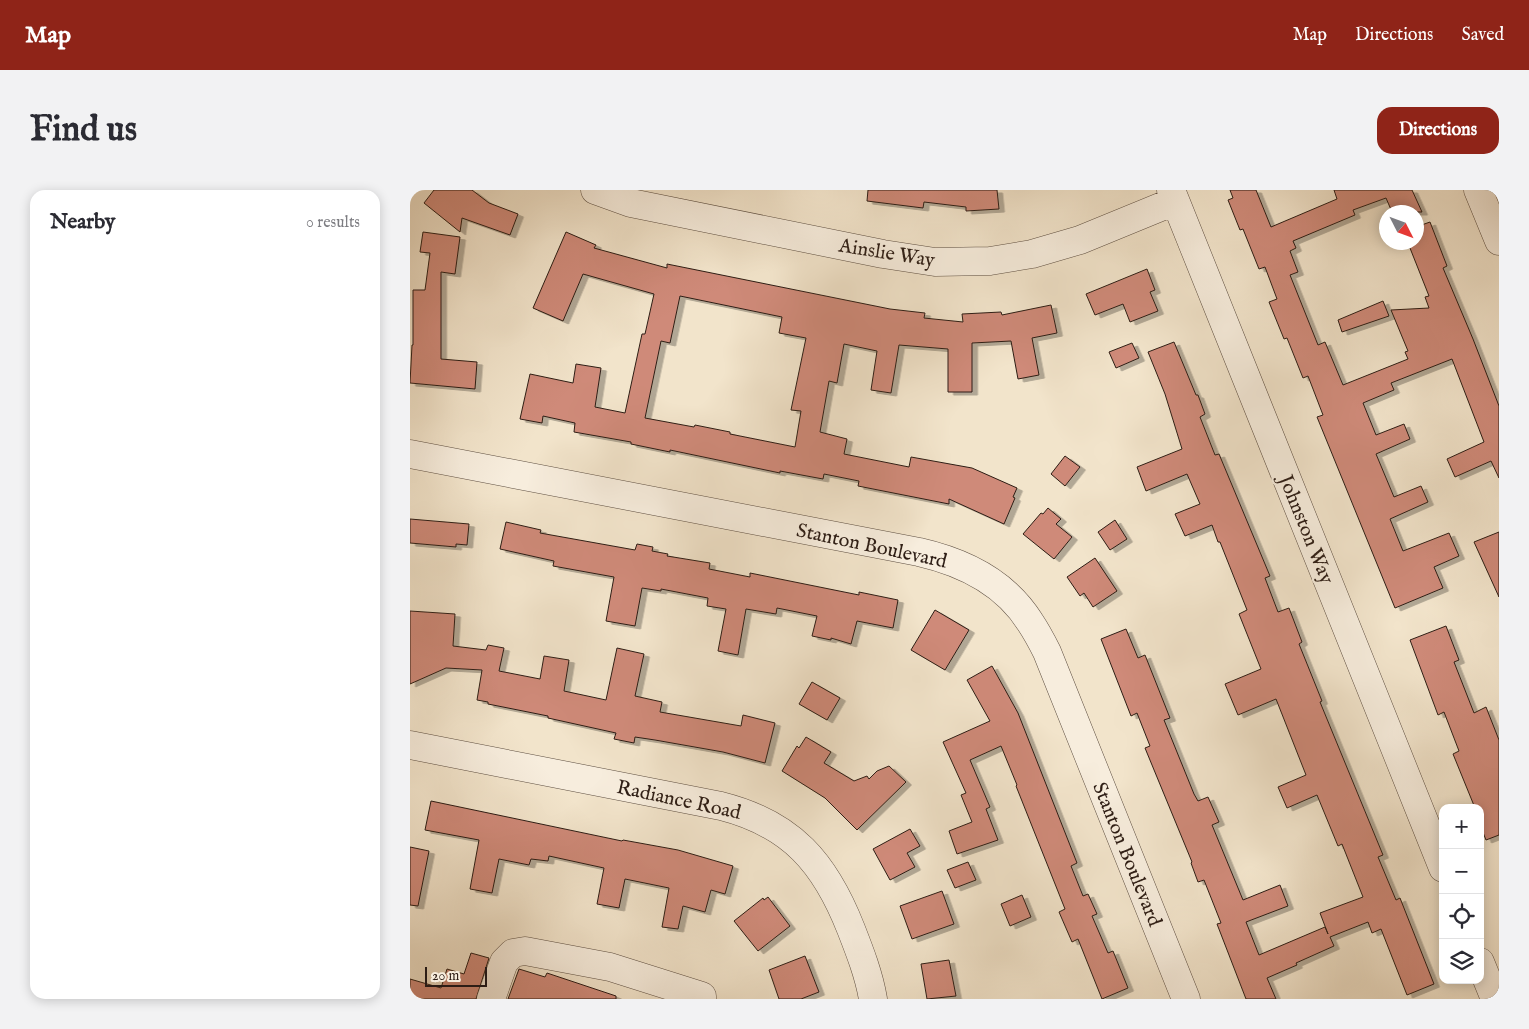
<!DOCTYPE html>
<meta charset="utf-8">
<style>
:root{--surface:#fff;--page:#f2f2f3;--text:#2b2b33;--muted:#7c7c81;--line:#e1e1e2;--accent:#8f2418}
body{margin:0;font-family:"IM FELL English",serif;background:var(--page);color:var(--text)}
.controls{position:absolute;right:15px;bottom:15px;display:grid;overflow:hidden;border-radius:10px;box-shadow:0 2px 12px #0003}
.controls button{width:45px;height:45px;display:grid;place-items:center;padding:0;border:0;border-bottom:1px solid var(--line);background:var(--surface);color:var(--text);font:25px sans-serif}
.compass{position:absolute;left:969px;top:15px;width:45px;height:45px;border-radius:50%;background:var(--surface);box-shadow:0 2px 12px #0003;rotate:132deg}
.scale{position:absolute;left:15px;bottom:12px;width:62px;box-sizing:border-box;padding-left:5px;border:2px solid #2d1d15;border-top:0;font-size:14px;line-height:18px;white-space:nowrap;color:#2d1d15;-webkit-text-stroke:4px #f7eddd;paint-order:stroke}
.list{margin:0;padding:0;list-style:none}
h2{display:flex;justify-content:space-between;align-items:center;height:65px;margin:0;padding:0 20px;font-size:21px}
h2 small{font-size:16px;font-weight:400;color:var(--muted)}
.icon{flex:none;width:28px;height:28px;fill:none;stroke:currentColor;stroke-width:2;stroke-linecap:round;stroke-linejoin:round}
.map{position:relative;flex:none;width:1089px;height:809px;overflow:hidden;border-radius:15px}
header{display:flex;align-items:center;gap:30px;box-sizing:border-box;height:70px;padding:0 25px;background:var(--accent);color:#fff}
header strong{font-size:24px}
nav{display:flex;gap:28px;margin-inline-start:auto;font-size:18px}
.intro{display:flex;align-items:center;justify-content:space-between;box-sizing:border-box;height:120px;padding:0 30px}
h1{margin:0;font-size:35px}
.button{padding:12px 22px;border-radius:15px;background:var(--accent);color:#fff;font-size:18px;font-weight:700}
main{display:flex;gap:30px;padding:0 30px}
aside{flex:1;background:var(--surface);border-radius:15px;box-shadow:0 2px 12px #0003}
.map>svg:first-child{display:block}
</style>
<header>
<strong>Map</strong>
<nav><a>Map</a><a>Directions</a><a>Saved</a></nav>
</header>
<div class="intro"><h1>Find us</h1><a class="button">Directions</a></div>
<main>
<aside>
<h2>Nearby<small>0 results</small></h2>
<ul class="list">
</ul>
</aside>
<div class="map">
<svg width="1089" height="809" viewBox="0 0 1089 809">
<defs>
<filter id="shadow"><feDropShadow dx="5.5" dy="3" stdDeviation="0" flood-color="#0004"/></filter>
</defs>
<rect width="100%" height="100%" fill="#f2e4cb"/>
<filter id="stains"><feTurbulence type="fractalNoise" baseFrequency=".004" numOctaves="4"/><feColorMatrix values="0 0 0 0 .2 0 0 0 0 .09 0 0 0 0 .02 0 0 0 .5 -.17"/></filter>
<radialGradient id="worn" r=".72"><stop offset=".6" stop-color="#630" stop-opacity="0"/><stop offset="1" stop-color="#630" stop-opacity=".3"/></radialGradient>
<path fill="#cf8a79" stroke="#2d1d15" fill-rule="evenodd" filter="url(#shadow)" d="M 24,0 L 62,0 L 79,13 L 108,24 L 100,45 L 52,28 L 50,42 L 14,13 Z
M 458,0 L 587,0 L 589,19 L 556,21 L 556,17 L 514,12 L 513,18 L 457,11 Z
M 820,0 L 846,0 L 861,37 L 927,9 L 924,0 L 1002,0 L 1012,22 L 982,22 L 976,8 L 943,20 L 945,25 L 883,51 L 886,58 L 880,61 L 888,82 L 880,85 L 908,155 L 915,152 L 933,195 L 998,169 L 995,162 L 998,161 L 981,120 L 1019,118 L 1015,107 L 1019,106 L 998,53 L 1006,52 L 1006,37 L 1020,32 L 1037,76 L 1033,78 L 1063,149 L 1089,216 L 1089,288 L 1081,271 L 1045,287 L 1037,269 L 1074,252 L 1042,169 L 981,193 L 984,200 L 953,213 L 966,245 L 994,234 L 1000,249 L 966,264 L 984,307 L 1011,296 L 1018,312 L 980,329 L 993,361 L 1039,343 L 1049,366 L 1024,377 L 1033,398 L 985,418 L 907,227 L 913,225 L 898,186 L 893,188 L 877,148 L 874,149 L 859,112 L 867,109 L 855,77 L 849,79 L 833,39 L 830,40 L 818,10 L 823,8 Z
M 13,42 L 50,47 L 45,84 L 31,82 L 31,169 L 67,172 L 65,199 L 0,193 L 2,155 L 3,155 L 3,100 L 15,100 L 20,63 L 10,62 Z
M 156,42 L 186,55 L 184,58 L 257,78 L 257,74 L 480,119 L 515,123 L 514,128 L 553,132 L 552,124 L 591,122 L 592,125 L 641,115 L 647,143 L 622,148 L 629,185 L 608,189 L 601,151 L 562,153 L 562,202 L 538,202 L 538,159 L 489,155 L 481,203 L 461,200 L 467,161 L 434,154 L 427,193 L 419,191 L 410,242 L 437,249 L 434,264 L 499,277 L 501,267 L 562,278 L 607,298 L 603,307 L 605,308 L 594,334 L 539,309 L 539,314 L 448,296 L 449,291 L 414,284 L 413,289 L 370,281 L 370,283 L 260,260 L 260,262 L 221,254 L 221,252 L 164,242 L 165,233 L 133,226 L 132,233 L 110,229 L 120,184 L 163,193 L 166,174 L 191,178 L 185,217 L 215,223 L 232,144 L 235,144 L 244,104 L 173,84 L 153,131 L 123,118 ZM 270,106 L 372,127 L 369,143 L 396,148 L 381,220 L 391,221 L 385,257 L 320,244 L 320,242 L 285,235 L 284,237 L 235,228 L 251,151 L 260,153 Z
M 737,79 L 745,100 L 740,102 L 748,121 L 720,132 L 713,114 L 685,125 L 676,104 Z
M 973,111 L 979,126 L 932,142 L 928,130 Z
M 764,152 L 786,205 L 788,205 L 795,224 L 790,227 L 805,265 L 809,264 L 860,386 L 855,388 L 868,422 L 879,418 L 892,452 L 889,454 L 912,511 L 910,512 L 973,665 L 968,667 L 986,710 L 990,708 L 1024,794 L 997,805 L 971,739 L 962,743 L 958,732 L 920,747 L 924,756 L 886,773 L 887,775 L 857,788 L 866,809 L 836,809 L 807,734 L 811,733 L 794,690 L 788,692 L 781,673 L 782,672 L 735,558 L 740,556 L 727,523 L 721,526 L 691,449 L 716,439 L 728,468 L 735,465 L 760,528 L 754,530 L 784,604 L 788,611 L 798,607 L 809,632 L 802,635 L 833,710 L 870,695 L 878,716 L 836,732 L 849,765 L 915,737 L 918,744 L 910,723 L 953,707 L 932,654 L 928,656 L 907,605 L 877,618 L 868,597 L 896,585 L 866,509 L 828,525 L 815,494 L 851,479 L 829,424 L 837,420 L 810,352 L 808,352 L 802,335 L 775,346 L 765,324 L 790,314 L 777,284 L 736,301 L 727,277 L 772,259 L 755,204 L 738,162 Z
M 722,153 L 729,168 L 706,178 L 699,162 Z
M 655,266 L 670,277 L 655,296 L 641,284 Z
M 638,318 L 651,329 L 646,334 L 662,347 L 644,369 L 613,344 L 631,323 L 633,324 Z
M 0,329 L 59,334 L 57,355 L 46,354 L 46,357 L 0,353 Z
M 705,330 L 717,349 L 700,360 L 688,342 Z
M 96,332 L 131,340 L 130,343 L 225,360 L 227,354 L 243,357 L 242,361 L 258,364 L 257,366 L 300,373 L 299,379 L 340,387 L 340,383 L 449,405 L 449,402 L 488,410 L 483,438 L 447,431 L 441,454 L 421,448 L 421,450 L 402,446 L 407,426 L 367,418 L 366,424 L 336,419 L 328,465 L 308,461 L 316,419 L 297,416 L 298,408 L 251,399 L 251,401 L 232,398 L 225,436 L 196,431 L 204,387 L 143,376 L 144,371 L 90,359 Z
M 1089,342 L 1089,407 L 1064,352 Z
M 685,368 L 707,401 L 683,417 L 674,403 L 670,406 L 657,387 Z
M 525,420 L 559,440 L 535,480 L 501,460 Z
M 0,421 L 45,424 L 43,456 L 76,460 L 78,455 L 94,458 L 89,481 L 130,489 L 134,466 L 159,470 L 154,501 L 196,510 L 207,458 L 234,464 L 225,506 L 252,512 L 250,522 L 331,536 L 333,525 L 365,533 L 355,573 L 313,562 L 245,550 L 225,547 L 224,553 L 204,549 L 206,543 L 138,528 L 138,526 L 78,514 L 78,512 L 67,510 L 72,480 L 36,478 L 0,494 Z
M 1036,436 L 1049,470 L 1044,472 L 1064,523 L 1076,517 L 1089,550 L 1089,645 L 1076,650 L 1070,635 L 1070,618 L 1065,618 L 1043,564 L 1049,561 L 1034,522 L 1028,525 L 1000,450 Z
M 582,476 L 608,523 L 667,673 L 661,676 L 673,706 L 678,704 L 687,724 L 682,726 L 698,763 L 703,761 L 718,798 L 692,809 L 668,749 L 662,752 L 649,722 L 655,719 L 606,596 L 607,595 L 591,556 L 560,570 L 580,617 L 576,619 L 588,650 L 547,664 L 539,641 L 562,632 L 551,605 L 556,603 L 533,552 L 580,531 L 557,490 Z
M 402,492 L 430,508 L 417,530 L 389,514 Z
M 396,547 L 421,562 L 414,573 L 444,591 L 457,586 L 459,589 L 467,581 L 479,576 L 496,592 L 447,640 L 415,608 L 372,581 L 387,556 L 389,558 Z
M 21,611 L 212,651 L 213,650 L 268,660 L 323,676 L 315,704 L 301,700 L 295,722 L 273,716 L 268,739 L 252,737 L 259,698 L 215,689 L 209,718 L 187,714 L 194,678 L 139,666 L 138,671 L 121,669 L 119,675 L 89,669 L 82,703 L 60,699 L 69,650 L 15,640 Z
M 500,639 L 510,656 L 497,663 L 505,677 L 480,690 L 463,659 Z
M 0,657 L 19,661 L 8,716 L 0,715 Z
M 558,672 L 566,690 L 545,698 L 537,680 Z
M 532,701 L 544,734 L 502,749 L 490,716 Z
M 612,705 L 621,727 L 600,736 L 591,714 Z
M 358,707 L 380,736 L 348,761 L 324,731 L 353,708 L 354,710 Z
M 61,763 L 79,768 L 66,809 L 0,809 L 0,789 L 31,798 L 37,779 L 54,784 Z
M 395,766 L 409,802 L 391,809 L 369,809 L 359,780 Z
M 539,770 L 546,806 L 517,809 L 511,774 Z
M 109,779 L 135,787 L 137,783 L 206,806 L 206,809 L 98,809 Z"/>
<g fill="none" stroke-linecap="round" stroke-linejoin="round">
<defs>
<path id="minor" d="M 185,0 L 221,13 L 473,64 L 525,72 L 580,71 L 622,64 L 670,50 L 765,11
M 761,0 L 1033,678
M 1068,0 L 1089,51
M 0,264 L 509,362 C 553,372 595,392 620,432 C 626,441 632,452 637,462 L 776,809
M 0,555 L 311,616 C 382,634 415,673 441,739 C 450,762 459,785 463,809
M 1070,772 L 1085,809
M 81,809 L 94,772 L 103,763 L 115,761 L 200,777 L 292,806 L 292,809"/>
</defs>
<use href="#minor" stroke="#5e4f42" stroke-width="29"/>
<use href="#minor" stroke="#f7eddd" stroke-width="28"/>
</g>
<g text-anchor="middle" stroke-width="4.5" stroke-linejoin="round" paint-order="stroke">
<g font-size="20" fill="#2d1d15" stroke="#f7eddd">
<text transform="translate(477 62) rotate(9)" y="7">Ainslie Way</text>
<text transform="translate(897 339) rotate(68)" y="7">Johnston Way</text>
<text transform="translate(462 355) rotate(12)" y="7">Stanton Boulevard</text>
<text transform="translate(269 609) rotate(12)" y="7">Radiance Road</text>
<text transform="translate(718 664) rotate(68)" y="7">Stanton Boulevard</text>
</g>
</g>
<rect width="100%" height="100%" filter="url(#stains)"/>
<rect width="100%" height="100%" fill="url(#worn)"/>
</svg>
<div class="controls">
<button>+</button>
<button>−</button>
<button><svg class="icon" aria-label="locate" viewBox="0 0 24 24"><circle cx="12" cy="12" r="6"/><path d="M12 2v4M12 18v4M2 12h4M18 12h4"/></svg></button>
<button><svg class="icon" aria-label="layers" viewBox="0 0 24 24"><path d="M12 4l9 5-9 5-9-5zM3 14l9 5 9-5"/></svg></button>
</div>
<svg class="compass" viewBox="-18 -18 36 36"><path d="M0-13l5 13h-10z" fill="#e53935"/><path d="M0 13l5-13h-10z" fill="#7c7c81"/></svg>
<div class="scale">20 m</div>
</div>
</main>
